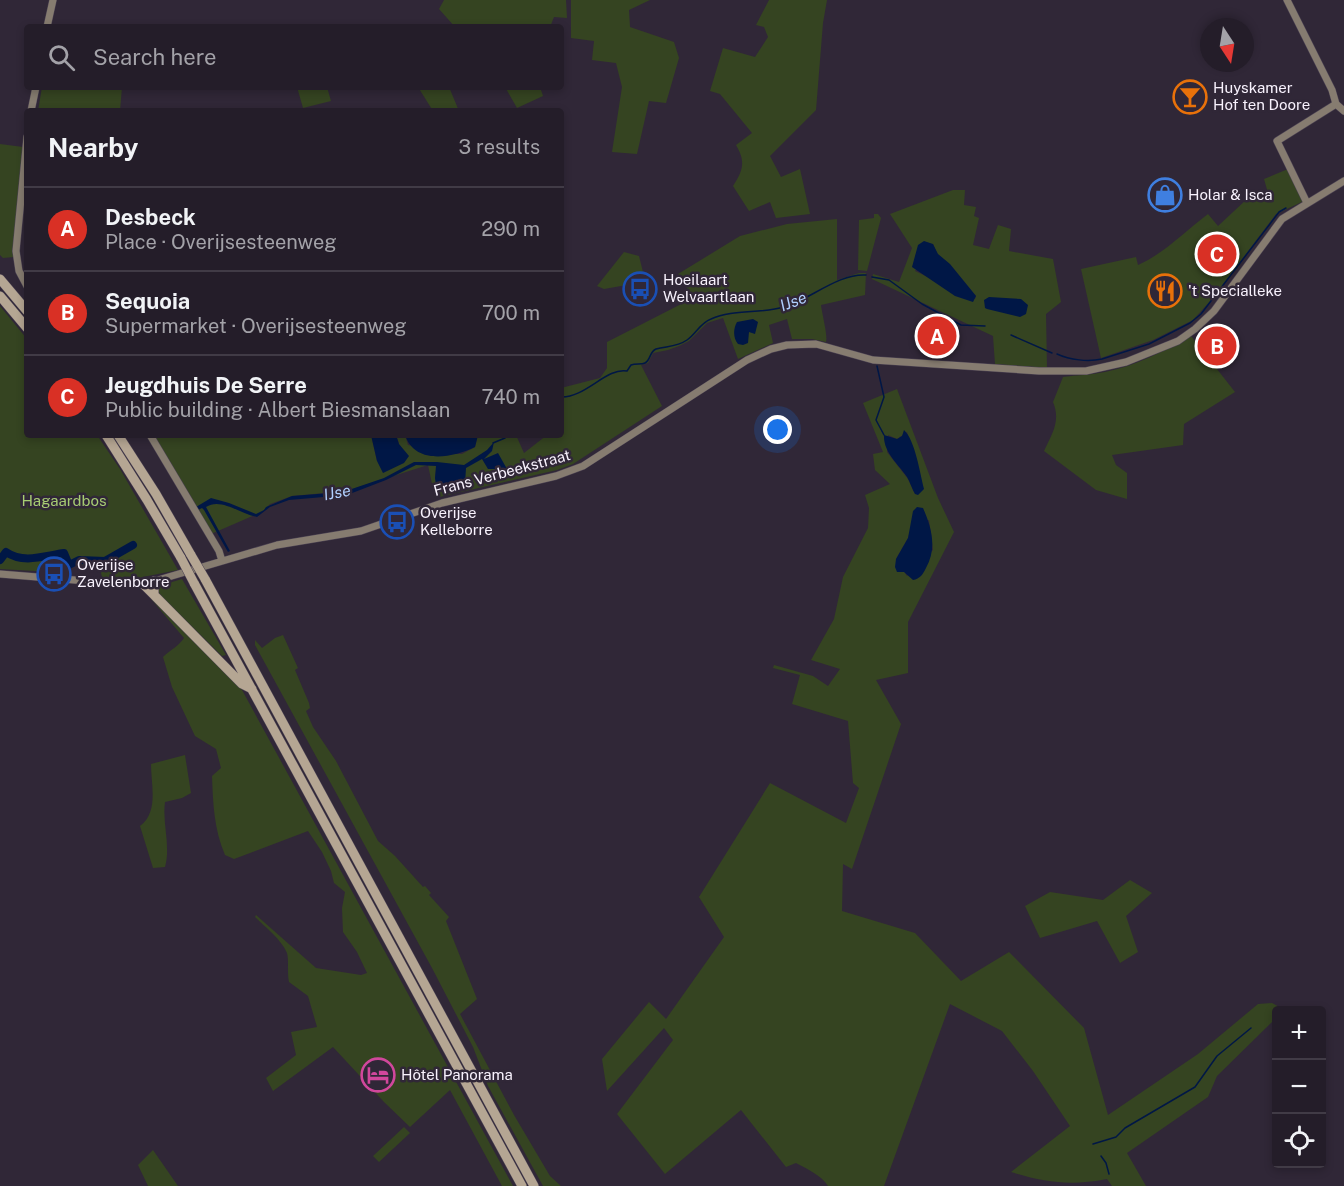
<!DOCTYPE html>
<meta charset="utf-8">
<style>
:root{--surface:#241d29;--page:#2c2631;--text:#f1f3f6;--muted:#a3a2a8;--line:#413b46;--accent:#d93025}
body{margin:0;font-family:"Public Sans",sans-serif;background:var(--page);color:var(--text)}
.controls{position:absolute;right:18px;bottom:18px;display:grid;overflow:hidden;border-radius:6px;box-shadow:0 3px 9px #0003}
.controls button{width:54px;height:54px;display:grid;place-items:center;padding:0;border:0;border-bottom:2px solid var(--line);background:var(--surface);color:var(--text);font:30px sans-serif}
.compass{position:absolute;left:1200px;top:18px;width:54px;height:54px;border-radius:50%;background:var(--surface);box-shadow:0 3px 9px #0003;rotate:168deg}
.you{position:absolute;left:778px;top:430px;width:21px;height:21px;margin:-15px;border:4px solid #fff;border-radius:50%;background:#1a73e8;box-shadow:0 0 0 9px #1a73e833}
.badge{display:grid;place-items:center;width:39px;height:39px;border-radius:50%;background:var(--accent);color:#fff;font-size:20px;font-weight:700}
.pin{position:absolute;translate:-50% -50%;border:3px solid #fff;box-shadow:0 2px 6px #0006}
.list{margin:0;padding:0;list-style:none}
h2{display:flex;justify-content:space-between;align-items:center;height:78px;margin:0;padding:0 24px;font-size:26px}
h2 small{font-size:20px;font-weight:400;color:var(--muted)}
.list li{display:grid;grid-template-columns:39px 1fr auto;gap:18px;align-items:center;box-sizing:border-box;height:84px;padding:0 24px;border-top:2px solid var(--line)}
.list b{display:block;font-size:22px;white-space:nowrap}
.list p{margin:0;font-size:20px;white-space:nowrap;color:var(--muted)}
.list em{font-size:20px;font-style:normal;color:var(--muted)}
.icon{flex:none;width:33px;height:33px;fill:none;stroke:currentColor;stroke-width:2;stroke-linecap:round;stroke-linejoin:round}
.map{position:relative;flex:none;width:1344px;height:1186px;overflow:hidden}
.search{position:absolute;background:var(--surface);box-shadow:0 3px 9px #0003;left:24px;top:24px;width:540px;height:66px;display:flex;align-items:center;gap:15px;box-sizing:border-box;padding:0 21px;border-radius:6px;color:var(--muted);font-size:22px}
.panel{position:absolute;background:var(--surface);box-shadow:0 3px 9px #0003;left:24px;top:108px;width:540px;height:330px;border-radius:6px}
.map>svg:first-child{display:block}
</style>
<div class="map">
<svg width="1344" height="1186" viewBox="0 0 1344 1186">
<rect width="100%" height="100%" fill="#302737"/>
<path fill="#354421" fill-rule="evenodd" d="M 444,0 L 566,0 L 567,18 L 554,17 L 550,27 L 455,27 L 439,9 Z
M 571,0 L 650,0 L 629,10 L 630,27 L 674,42 L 679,58 L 666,103 L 649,101 L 637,154 L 612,152 L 622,87 L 616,63 L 592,60 L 594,41 L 571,38 Z
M 769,0 L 827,0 L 823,23 L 816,110 L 770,156 L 781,177 L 800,169 L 810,214 L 776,218 L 770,202 L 749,211 L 733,186 C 743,170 746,162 736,145 L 752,133 L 720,94 L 710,91 L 723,48 L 755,57 L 768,37 L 764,27 L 756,25 Z
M 42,87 L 122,87 L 120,111 L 38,111 Z
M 297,87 L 327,87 L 331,101 L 303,108 Z
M 418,87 L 449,87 L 459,111 L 433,111 Z
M 505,87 L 540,87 L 543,96 L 517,108 Z
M 0,144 L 23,147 L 14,257 L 3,258 L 0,255 Z
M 1288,169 L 1304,201 L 1276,214 L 1212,299 L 1193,320 L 1153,340 L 1101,358 L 1081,269 L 1136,257 L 1138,265 C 1165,253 1185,231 1208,214 L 1218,226 L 1247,199 L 1268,193 L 1264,179 Z
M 953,190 L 965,190 L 964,205 L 976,207 L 974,216 L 979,218 L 973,245 L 989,249 L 998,225 L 1011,229 L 1009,251 L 1053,259 L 1061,302 L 1046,314 L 1047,368 L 995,364 L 993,336 L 872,279 L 873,274 L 899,282 L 912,248 L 890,214 ZM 933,244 L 937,254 L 950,265 L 976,296 L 975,299 L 915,271 Z
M 874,214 L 878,214 L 881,218 L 867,271 L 858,270 L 859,220 L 874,218 Z
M 837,219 L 837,280 L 859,273 L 866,273 L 865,295 L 821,305 C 822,314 828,336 826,342 L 812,339 L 792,339 L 787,319 L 769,325 L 773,343 L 738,359 L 723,318 L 707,323 L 689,341 L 679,346 L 668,350 L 653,353 L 648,363 L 641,365 L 662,406 L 573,464 L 557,470 L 435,498 L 428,465 L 346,491 L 292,496 L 270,504 L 262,512 L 211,534 L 153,435 L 371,435 L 377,461 L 399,443 L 396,435 L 405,435 L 408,445 L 452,454 L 462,454 L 475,447 L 478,435 L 516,435 L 524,453 L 547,435 L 561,435 L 561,388 L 600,378 L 607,368 L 607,342 L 693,298 L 678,274 L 740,236 L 787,224 ZM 437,464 L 465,484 L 444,491 L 435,478 Z
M 624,252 L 639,256 L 643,272 L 638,283 L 604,289 L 597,286 Z
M 0,306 L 27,339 L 27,435 L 97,435 L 120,469 L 178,570 L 138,578 L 102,577 L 100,569 L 85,564 L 55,570 L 52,572 L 0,569 Z
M 1191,336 L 1235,392 L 1184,424 L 1183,445 L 1112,455 L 1116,465 L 1127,473 L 1127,499 L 1096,490 L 1044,451 C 1052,434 1061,421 1053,402 L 1063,377 C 1077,375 1091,375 1105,372 C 1136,366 1163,351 1191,336 Z
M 897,389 L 938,498 L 954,532 L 908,622 L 908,673 L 876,680 L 901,724 L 852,869 L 843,864 L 842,911 L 915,933 L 961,981 L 1009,952 L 1084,1028 L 1108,1115 L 1198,1054 L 1258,1004 L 1272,1003 L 1285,1010 L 1276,1010 L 1276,1018 L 1217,1076 L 1208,1097 L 1127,1153 L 1146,1186 L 1112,1186 L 1107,1179 C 1072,1186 1045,1183 1011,1172 L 1070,1126 L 1033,1071 L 1002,1031 L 950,1004 L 884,1186 L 828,1186 C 821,1175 807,1169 796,1163 L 786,1167 L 741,1110 L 665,1174 L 617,1114 L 673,1040 L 664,1028 L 607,1091 L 602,1059 L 649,1002 L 666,1019 L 724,937 L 699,897 L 770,783 L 846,823 L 859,788 L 853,783 L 848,721 L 792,704 L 800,675 L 773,668 L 774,665 L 813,676 L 828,686 L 840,669 L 811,660 L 834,619 L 843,577 L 868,528 L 869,508 L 865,495 L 890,484 L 875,470 L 873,454 L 883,452 L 863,403 ZM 907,432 L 916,463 L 915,494 L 908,479 L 887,452 L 888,435 L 897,439 ZM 929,520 L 933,550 L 907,576 L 896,559 L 908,538 L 911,528 Z
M 182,579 L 226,655 L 222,656 L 162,597 L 158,591 L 159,586 Z
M 153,597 L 230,674 L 242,690 L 513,1186 L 502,1186 L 450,1090 L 410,1127 L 384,1102 L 333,1047 L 273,1091 L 266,1078 L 296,1055 L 291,1032 L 317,1027 L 308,996 L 289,982 C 287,974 289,959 287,953 C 281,939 265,927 255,917 L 256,915 L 316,968 L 361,975 L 367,973 L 357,952 L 343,932 L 342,908 L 345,892 L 334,883 L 331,871 L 322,852 L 308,831 L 234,859 L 225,855 C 214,829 213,804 212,776 L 221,768 L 216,749 L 195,736 L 172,687 L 163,657 C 170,650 179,646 184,638 L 151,599 Z
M 283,635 L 298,668 L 295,670 L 309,703 L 310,708 L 306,711 L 313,727 L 336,761 L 378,841 L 395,856 L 423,887 L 425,886 L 431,893 L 429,895 L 449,917 L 446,921 L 477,999 L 460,1014 L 514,1115 L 550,1176 L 561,1186 L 543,1186 L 488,1086 L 473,1047 L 432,968 L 255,645 L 255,640 L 262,648 L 275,638 Z
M 185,755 L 191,793 L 182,798 L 165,802 C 162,824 171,845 165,867 L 153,868 L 140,826 C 159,812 151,785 151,764 Z
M 1130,880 L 1152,893 L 1126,916 L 1138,952 L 1120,963 L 1097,921 L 1040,938 L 1025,906 L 1050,892 L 1103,900 Z
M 404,1127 L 410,1133 L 379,1162 L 373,1156 Z
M 153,1150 L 178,1186 L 148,1186 L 138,1165 Z"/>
<path fill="#001746" d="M 924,241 L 933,244 L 938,254 L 950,264 L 976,296 L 973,302 L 955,296 L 912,267 L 918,245 Z
M 989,297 L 1021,299 L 1028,305 L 1026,314 L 1020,317 L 987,309 L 985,308 L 984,300 Z
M 753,319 L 758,322 L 755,334 L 749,332 L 748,343 L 743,345 L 738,344 C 733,338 733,329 737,322 Z
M 904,430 C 915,440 920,473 924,489 L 918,495 L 915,494 C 912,489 910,482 907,477 C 898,464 883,452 884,435 L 897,439 L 902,436 Z
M 371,435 L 396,435 L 399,444 L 409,456 L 404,463 L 383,473 L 377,461 Z
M 405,435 L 478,435 L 475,447 C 452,458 415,465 405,435 Z
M 494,442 L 492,451 L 484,459 L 498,453 L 507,469 L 488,469 L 482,459 L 466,468 L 465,484 L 444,491 L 436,486 L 435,478 L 436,466 L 416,465 L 386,480 L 347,495 L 289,500 L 270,507 L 257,517 C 240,514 221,497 206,507 L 230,551 L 228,552 L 204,510 L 202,508 L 198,510 L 196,507 L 211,498 L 229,503 L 256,514 L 264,510 L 266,507 L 292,496 L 343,492 L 384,478 L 414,462 L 437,462 L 464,465 L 487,450 Z
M 917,507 L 923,508 C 932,528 937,549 926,568 C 923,574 920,579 913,580 L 904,572 L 897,572 L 895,567 L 896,559 L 908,538 L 913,511 Z"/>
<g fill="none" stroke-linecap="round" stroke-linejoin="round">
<path stroke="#001746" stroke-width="1.5" d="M 872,277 L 889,280 L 922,304 L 961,325 L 985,326
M 1011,335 L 1052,353
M 1057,354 C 1070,360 1088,362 1102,359 L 1149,344 L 1190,323 L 1201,314 L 1279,212 L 1286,208
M 877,366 L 884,397 L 876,420 L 884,435
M 561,397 C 585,398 607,367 627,371 L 631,365 C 636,363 641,365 645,363 C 651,360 649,352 656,349 C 667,346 677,347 687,340 C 696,334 700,323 711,319 C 733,309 761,314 784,307 C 809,300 839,273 866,275
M 493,443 L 505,438 L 506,435
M 1093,1144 L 1116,1137 L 1125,1128 L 1195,1087 L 1217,1056 L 1251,1028
M 1101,1156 L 1106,1163 L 1109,1174"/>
<path stroke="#001746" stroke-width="8" d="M 0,560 L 6,552 C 23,564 44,556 64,553 L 69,565 L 79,560 L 105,561 L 133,545"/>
<defs>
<path id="secondary" d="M 1287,0 L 1332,90 L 1336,104 L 1344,111
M 47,27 L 53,0
M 31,111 L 36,87
M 27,137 L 16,251 L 19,271 L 27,286
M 1307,203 L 1277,141 L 1336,104
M 150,435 L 219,551 L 222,561
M 0,574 L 124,584 L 148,583 L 277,545 L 361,531 L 442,503 L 556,476 L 583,466 L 747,360 L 771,349 L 787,345 L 816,344 L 873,360 L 1039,371 L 1086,371 L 1126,362 L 1178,341 L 1195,329 L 1214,311 L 1282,219 L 1344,181"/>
<path id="highway" d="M 0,279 L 27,311
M 0,296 L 27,328
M 106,435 L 147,500 L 181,558
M 118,435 L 156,494 L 191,555
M 205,579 L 534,1186
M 154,581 L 154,595 L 242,684 L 252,689
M 142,583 L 154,595
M 194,583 L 522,1186"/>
</defs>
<use href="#secondary" stroke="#4c4353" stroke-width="8"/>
<use href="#highway" stroke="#4c4353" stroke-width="10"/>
<use href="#secondary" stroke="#867c70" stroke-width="7"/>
<use href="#highway" stroke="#b5a693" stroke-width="9"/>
<defs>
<path id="highway-bridge" d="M 191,555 L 205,579
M 181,558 L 194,583"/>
</defs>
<use href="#highway-bridge" stroke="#4c4353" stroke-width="10" stroke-linecap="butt"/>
<use href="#highway-bridge" stroke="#b5a693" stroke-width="9"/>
</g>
<defs>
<symbol id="bar-ring" viewBox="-11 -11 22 22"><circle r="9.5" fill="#302737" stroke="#e8710a" stroke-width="1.5"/><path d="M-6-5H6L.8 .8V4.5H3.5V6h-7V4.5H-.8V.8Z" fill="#e8710a"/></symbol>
<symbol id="shop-ring" viewBox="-11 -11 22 22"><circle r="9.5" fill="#302737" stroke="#3f7fe0" stroke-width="1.5"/><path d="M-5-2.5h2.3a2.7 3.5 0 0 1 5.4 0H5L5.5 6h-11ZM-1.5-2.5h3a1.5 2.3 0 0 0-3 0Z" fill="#3f7fe0"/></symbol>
<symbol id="bus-ring" viewBox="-11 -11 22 22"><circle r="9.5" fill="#302737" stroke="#1a4fb4" stroke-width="1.5"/><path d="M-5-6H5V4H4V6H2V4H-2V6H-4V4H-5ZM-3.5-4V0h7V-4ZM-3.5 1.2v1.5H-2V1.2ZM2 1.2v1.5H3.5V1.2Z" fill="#1a4fb4"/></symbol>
<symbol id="restaurant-ring" viewBox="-11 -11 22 22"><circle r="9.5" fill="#302737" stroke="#e8710a" stroke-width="1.5"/><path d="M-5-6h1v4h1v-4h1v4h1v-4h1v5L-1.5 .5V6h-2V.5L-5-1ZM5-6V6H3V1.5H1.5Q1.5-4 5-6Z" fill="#e8710a"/></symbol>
<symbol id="hotel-ring" viewBox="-11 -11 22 22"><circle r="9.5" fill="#302737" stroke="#d1479c" stroke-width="1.5"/><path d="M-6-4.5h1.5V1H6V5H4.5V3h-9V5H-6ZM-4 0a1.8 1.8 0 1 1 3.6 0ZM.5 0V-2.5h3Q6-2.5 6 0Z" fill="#d1479c"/></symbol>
</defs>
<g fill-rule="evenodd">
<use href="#bar-ring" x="1171" y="78" width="38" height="38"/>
<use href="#shop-ring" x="1146" y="176" width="38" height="38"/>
<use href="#bus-ring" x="621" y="270" width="38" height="38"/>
<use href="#restaurant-ring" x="1146" y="272" width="38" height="38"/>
<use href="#bus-ring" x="378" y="503" width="38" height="38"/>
<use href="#bus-ring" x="35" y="555" width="38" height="38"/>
<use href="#hotel-ring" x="359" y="1056" width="38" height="38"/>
</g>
<g text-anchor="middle" stroke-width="5" stroke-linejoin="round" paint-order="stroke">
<g font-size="15" fill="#f8f2fd" stroke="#302737" text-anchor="start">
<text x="1213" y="93">Huyskamer<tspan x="1213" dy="17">Hof ten Doore</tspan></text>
<text x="1188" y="200">Holar &amp; Isca</text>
<text x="663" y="285">Hoeilaart<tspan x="663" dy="17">Welvaartlaan</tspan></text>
<text x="1188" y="296">'t Specialleke</text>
<text x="420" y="518">Overijse<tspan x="420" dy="17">Kelleborre</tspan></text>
<text x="77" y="570">Overijse<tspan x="77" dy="17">Zavelenborre</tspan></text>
<text x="401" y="1080">Hôtel Panorama</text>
</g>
<g font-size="15" fill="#f8f2fd" stroke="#302737">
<text transform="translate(502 473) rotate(-15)" y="5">Frans Verbeekstraat</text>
</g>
<g font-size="15" fill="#a7cd73" stroke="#302737">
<text x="64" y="506">Hagaardbos</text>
</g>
<g font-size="16" font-style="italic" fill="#b0cffe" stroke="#302737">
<text transform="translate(793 301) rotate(-21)" y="6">IJse</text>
<text transform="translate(337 492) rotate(-11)" y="6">IJse</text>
</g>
</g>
</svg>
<div class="controls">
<button>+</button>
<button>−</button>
<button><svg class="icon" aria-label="locate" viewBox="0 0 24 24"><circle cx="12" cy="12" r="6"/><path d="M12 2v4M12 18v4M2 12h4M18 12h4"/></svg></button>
</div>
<svg class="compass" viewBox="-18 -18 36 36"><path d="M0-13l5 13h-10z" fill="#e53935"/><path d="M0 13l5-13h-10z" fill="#a3a2a8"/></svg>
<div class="you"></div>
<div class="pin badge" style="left:937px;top:336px">A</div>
<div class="pin badge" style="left:1217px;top:346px">B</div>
<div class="pin badge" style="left:1217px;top:254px">C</div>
<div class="search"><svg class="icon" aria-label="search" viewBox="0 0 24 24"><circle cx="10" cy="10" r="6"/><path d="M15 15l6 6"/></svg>Search here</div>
<section class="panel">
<h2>Nearby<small>3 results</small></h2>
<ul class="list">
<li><span class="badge">A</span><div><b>Desbeck</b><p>Place · Overijsesteenweg</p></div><em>290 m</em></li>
<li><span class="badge">B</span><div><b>Sequoia</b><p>Supermarket · Overijsesteenweg</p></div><em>700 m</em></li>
<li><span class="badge">C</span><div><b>Jeugdhuis De Serre</b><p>Public building · Albert Biesmanslaan</p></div><em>740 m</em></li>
</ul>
</section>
</div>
